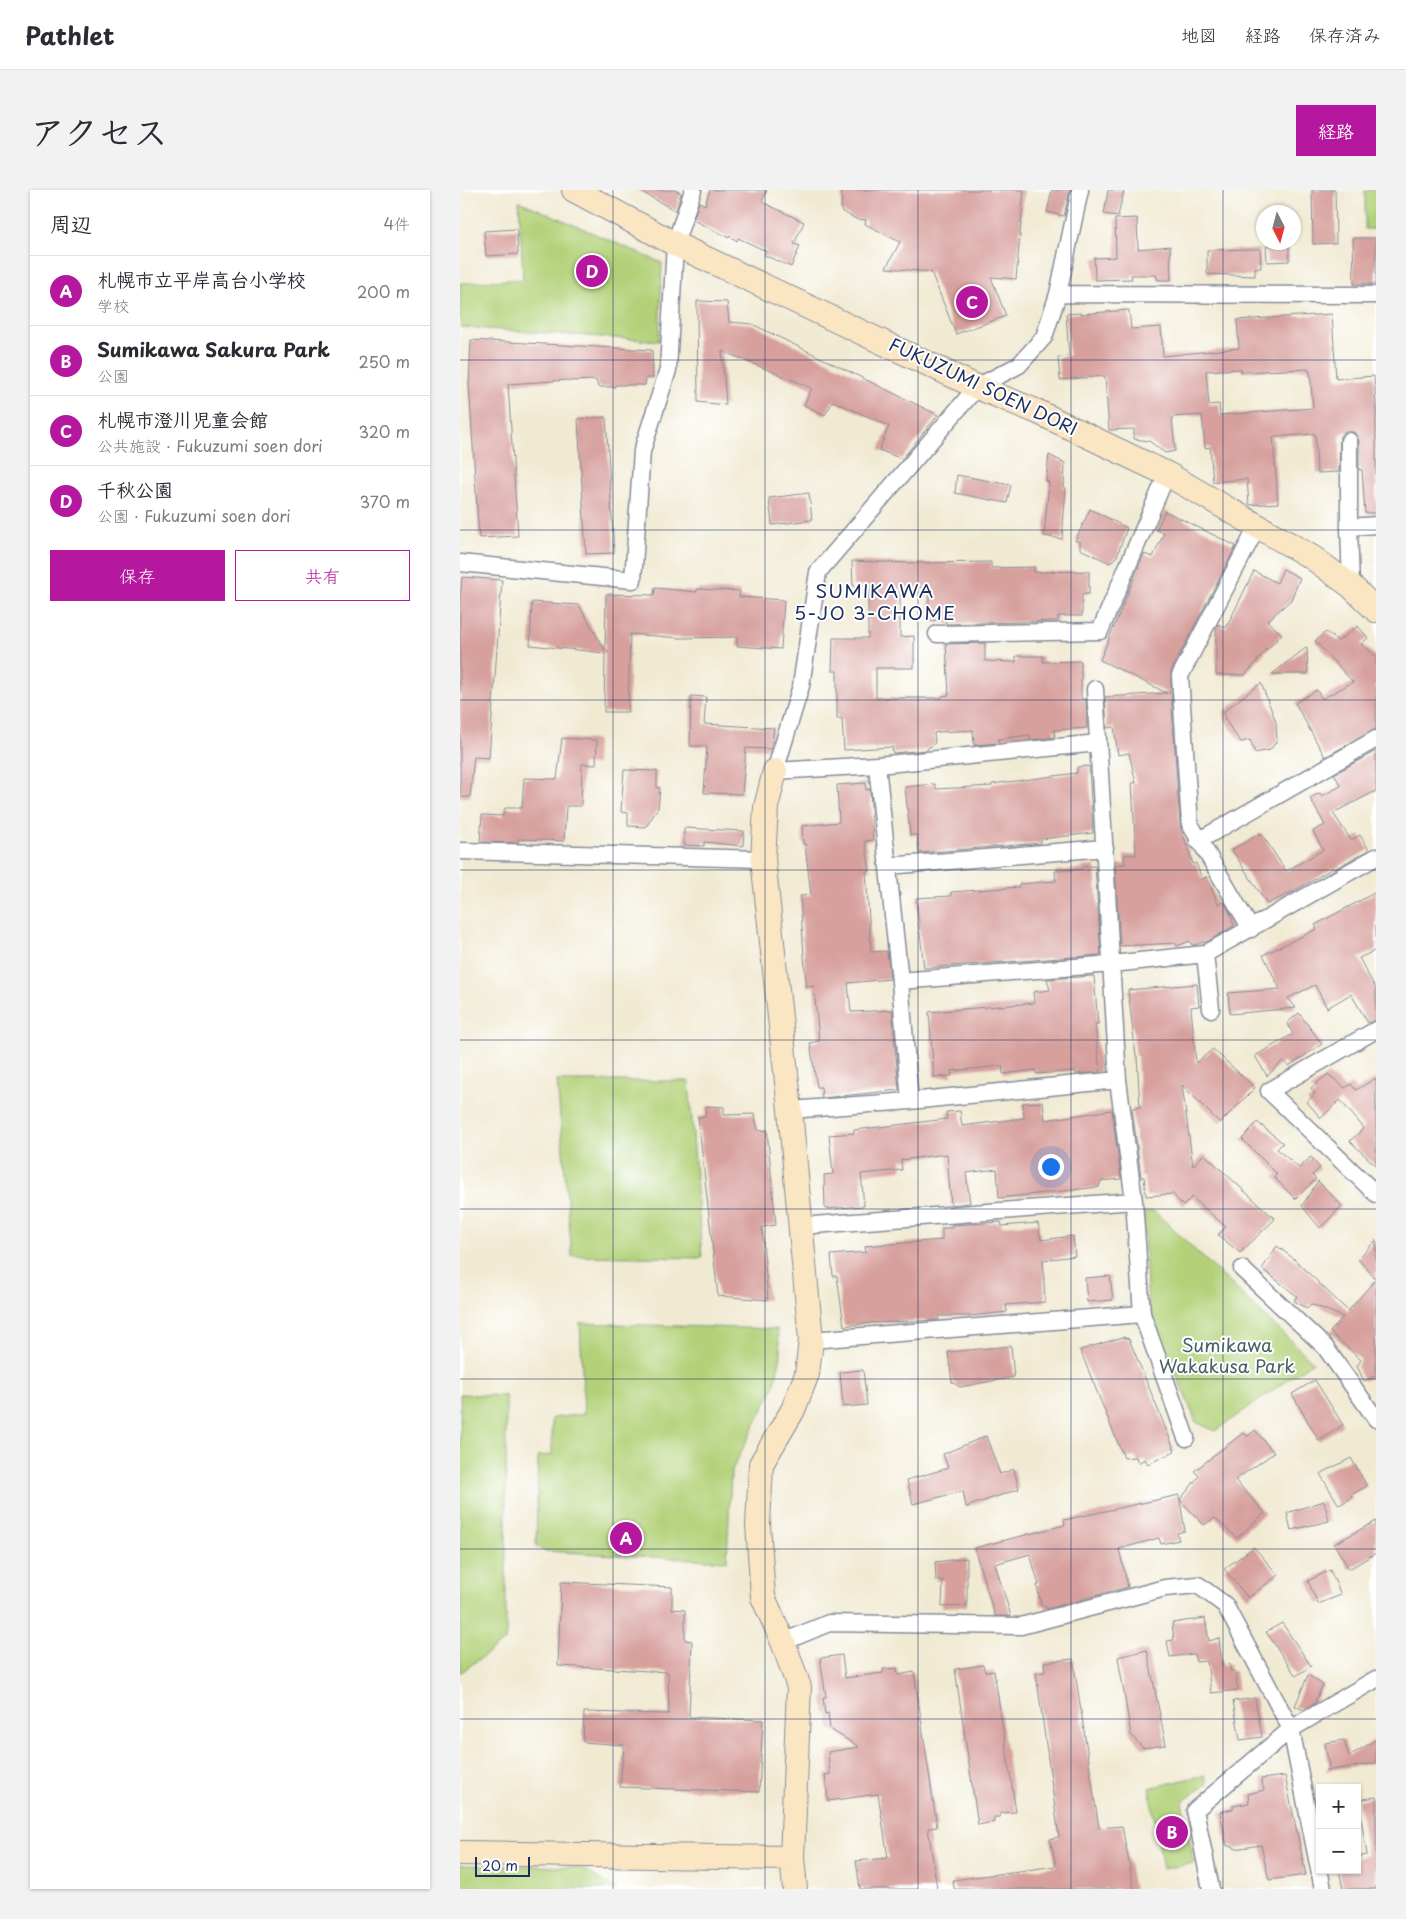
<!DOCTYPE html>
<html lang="ja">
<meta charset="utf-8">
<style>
:root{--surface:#fff;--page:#f2f2f3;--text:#2b2b33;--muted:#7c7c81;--line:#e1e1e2;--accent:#b5179e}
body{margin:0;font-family:"Playpen Sans","Klee One",sans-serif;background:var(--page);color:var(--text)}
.controls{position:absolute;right:15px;bottom:15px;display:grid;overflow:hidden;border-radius:0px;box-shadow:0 1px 4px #0004}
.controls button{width:45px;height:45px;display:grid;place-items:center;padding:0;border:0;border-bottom:1px solid var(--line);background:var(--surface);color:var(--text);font:25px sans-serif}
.compass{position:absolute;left:796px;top:15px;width:45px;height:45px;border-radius:50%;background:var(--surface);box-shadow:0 1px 4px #0004;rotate:174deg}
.scale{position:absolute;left:15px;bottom:12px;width:55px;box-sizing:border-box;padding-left:5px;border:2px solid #1b2f5e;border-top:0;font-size:14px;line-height:18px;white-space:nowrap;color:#1b2f5e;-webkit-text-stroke:4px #fff;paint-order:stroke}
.you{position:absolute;left:590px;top:976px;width:18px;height:18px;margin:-12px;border:4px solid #fff;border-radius:50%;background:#1a73e8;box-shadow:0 0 0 8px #1a73e833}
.badge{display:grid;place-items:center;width:32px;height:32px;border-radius:50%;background:var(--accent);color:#fff;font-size:16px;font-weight:700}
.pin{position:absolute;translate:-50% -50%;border:2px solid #fff;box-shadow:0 1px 5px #0006}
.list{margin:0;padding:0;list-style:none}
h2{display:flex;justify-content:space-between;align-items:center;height:65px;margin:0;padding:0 20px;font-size:21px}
h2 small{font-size:16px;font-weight:400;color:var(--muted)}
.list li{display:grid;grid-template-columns:32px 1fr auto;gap:15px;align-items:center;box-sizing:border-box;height:70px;padding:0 20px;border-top:1px solid var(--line)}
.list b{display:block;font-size:19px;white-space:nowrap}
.list p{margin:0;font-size:16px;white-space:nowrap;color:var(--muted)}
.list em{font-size:16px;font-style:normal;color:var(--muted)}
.actions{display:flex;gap:10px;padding:15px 20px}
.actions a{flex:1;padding:11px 0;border:1px solid var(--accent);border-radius:0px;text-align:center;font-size:18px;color:var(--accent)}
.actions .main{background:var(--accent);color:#fff}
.map{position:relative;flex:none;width:916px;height:1699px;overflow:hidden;border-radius:0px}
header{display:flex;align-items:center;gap:30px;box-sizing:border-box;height:70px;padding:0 25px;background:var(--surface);border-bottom:1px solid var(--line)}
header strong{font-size:24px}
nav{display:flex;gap:28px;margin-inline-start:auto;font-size:18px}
.intro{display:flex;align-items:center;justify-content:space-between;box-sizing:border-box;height:120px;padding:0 30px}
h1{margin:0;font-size:35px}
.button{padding:12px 22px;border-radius:0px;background:var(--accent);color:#fff;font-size:18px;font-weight:700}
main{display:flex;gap:30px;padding:0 30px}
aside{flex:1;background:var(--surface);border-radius:0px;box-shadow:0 1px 4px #0004}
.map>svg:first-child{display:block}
</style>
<header>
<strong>Pathlet</strong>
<nav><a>地図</a><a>経路</a><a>保存済み</a></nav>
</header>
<div class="intro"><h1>アクセス</h1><a class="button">経路</a></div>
<main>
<aside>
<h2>周辺<small>4件</small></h2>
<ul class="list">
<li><span class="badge">A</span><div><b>札幌市立平岸高台小学校</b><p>学校</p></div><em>200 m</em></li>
<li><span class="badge">B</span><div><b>Sumikawa Sakura Park</b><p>公園</p></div><em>250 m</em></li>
<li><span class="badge">C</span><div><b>札幌市澄川児童会館</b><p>公共施設 · Fukuzumi soen dori</p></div><em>320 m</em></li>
<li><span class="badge">D</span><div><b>千秋公園</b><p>公園 · Fukuzumi soen dori</p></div><em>370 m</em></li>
</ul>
<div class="actions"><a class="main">保存</a><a>共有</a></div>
</aside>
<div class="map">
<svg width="916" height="1699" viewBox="0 0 916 1699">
<rect width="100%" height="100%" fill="#fff"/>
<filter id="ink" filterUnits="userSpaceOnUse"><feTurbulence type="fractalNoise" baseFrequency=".02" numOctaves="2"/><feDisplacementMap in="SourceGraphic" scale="10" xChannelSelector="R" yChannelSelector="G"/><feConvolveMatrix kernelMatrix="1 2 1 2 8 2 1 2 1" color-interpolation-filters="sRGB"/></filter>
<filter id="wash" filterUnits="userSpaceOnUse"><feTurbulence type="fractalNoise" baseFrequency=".0096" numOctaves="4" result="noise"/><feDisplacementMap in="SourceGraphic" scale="20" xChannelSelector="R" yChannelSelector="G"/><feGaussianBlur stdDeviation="1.12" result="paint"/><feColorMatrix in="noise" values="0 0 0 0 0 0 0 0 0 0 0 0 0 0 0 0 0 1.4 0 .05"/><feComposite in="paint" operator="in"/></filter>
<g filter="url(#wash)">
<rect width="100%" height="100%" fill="#f1ead3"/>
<path fill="#b2d178" stroke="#66806b" d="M 905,0 L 916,0 L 916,39 L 905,39 Z
M 59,11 L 202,73 L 199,151 L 0,137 L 0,93 L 63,89 Z
M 97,891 L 229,891 L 242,1068 L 112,1066 Z
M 694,1021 L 853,1172 L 755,1241 L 736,1232 L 688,1116 L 683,1023 Z
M 120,1133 L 317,1139 L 321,1165 L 314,1197 L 271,1282 L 267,1371 L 84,1361 L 76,1356 L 78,1266 L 92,1265 L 92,1228 L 124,1224 Z
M 0,1204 L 46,1206 L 46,1450 L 0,1483 Z
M 745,1585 L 747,1594 L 722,1612 L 734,1673 L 703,1679 L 689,1598 Z
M 0,1675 L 119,1677 L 157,1699 L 0,1699 Z"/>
<g id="blocks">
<path fill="#d7a09d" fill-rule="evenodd" d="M 178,0 L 215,0 L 221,3 L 216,21 Z
M 250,0 L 307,0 L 302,12 L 344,32 L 334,54 L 340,56 L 331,77 L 304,65 L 306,61 L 278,48 L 277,51 L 270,46 L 269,48 L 233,30 L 239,12 L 245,15 Z
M 382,0 L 564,0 L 556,89 L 531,87 L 546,126 L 496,144 L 471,82 L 426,78 L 440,52 L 405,34 L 406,30 L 396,29 L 381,21 Z
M 592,0 L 610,0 L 604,26 L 587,22 Z
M 648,0 L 664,0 L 658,26 L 644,24 Z
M 852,0 L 875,0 L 876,53 L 853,54 Z
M 677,28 L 678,59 L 710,56 L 711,90 L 698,90 L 696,85 L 671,85 L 672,89 L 635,90 L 634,68 L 656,67 L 655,29 Z
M 57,39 L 58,64 L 26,66 L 24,41 Z
M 893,48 L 916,48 L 916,94 L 894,94 Z
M 829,55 L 829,71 L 807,72 L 806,56 Z
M 800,59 L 801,78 L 795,78 L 795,86 L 747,84 L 747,60 Z
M 237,111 L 267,112 L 269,132 L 292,134 L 478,225 L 442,269 L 419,260 L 429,236 L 373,211 L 365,225 L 344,215 L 352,198 L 262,161 L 266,215 L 238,212 Z
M 669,120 L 671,139 L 701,137 L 703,166 L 779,158 L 777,130 L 872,124 L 876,189 L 914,186 L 916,212 L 916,323 L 905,323 L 902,280 L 899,280 L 899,251 L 894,242 L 884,242 L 880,246 L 879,282 L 857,283 L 855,244 L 813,247 L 818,313 L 789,315 L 787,289 L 753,292 L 750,257 L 745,258 L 742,225 L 712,227 L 715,261 L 705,263 L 689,251 L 674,249 L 674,239 L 649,240 L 645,186 L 600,190 L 598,167 L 609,166 L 606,124 L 621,123 L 621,124 ZM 781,179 L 781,182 L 848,179 L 848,181 L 850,181 L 853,218 L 760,225 L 759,214 L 749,215 L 746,181 Z
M 11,150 L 192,160 L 193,188 L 186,188 L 185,195 L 155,195 L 155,197 L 138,197 L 136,190 L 108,191 L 108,190 L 48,194 L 58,346 L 19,348 L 9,194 Z
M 146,227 L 154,363 L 126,364 L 118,229 Z
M 589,265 L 605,273 L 604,298 L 606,298 L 602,349 L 584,346 L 589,292 L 586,291 Z
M 497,285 L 551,295 L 547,313 L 495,303 Z
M 349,303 L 352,330 L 312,335 L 309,308 Z
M 630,319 L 667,338 L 657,366 L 650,373 L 620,359 L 620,351 L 615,351 Z
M 705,321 L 776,356 L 711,481 L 711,499 L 709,503 L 711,503 L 720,635 L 733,674 L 736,673 L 742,689 L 747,687 L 758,714 L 764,712 L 770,723 L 774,736 L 748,751 L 734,755 L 732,755 L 730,751 L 717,756 L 716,753 L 660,756 L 655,675 L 665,674 L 664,665 L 676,665 L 672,593 L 676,593 L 669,563 L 658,565 L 654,537 L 647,538 L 645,507 L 707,503 L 640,470 L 684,364 L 693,367 L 704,343 L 696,340 Z
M 392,371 L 451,373 L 531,372 L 531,378 L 574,377 L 574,382 L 629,381 L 629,404 L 622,404 L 622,426 L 598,426 L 598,431 L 486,434 L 485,430 L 469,431 L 469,397 L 440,398 L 440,447 L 454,446 L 454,478 L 416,478 L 416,508 L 482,508 L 482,506 L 489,505 L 486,454 L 525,453 L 525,471 L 556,472 L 556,466 L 583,466 L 583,472 L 621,471 L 621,509 L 626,509 L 627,538 L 594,540 L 595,547 L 571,550 L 570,545 L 538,549 L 539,553 L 514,555 L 513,540 L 480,542 L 474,543 L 475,553 L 466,560 L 433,563 L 432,557 L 384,560 L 382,529 L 377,529 L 377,481 L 372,481 L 373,448 L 408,448 L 408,395 L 393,396 Z
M 823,379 L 840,388 L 831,410 L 807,431 L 822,444 L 806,461 L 805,459 L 805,462 L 785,485 L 756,485 L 756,439 L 758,434 L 766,438 L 794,381 L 817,393 Z
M 2,387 L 42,390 L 29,568 L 14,567 L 10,607 L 0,607 L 0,411 Z
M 195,398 L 237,402 L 237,399 L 280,401 L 279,407 L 324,410 L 321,459 L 277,456 L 277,447 L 221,448 L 170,444 L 168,522 L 144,522 L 145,463 L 70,455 L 72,412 L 119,415 L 145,460 L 146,404 L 194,405 Z
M 898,436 L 908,448 L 901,454 L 916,466 L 916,539 L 865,567 L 835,513 L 857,500 L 862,509 L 893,492 L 855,451 L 866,442 L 878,451 Z
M 847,457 L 848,484 L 812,484 Z
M 801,493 L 816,532 L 817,551 L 810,560 L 795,563 L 790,550 L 781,552 L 773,542 L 765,529 L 764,521 Z
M 231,506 L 246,507 L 244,534 L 314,538 L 311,559 L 286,558 L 282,604 L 244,603 L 247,556 L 230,556 Z
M 102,548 L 137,550 L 136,575 L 122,574 L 121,616 L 106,616 L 104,651 L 58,649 L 58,653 L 20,652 L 22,625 L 43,626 L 45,618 L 62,618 L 64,588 L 97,589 Z
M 916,561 L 916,601 L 873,623 L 891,650 L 900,645 L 909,660 L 874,679 L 873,678 L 838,699 L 807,714 L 772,660 L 801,643 L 826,681 L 863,660 L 853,641 L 865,635 L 850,608 L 860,603 L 862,606 L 881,596 L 874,584 Z
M 629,576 L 633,643 L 581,649 L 581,653 L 459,663 L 457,645 L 450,645 L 445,597 L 475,594 L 476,599 L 532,596 L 532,594 L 617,583 L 617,577 Z
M 164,580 L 197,581 L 197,598 L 200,598 L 198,618 L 186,637 L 168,636 L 168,623 L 161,622 Z
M 406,593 L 406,600 L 410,599 L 413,650 L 405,651 L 410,681 L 406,681 L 411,762 L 427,761 L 430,789 L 388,793 L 391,822 L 432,820 L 439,900 L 362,908 L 361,897 L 357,897 L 350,853 L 359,851 L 354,796 L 347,797 L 345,780 L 340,706 L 351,705 L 345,654 L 343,654 L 342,636 L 379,632 L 377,595 Z
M 224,638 L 284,641 L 283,656 L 244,652 L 244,656 L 224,655 Z
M 635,676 L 641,765 L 464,778 L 456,708 L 491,706 L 491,702 L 559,697 L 559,694 L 596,691 L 595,681 L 622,679 L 622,677 Z
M 916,702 L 916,760 L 899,768 L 916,799 L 916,830 L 908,833 L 891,804 L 867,818 L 855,795 L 828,808 L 836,818 L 770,824 L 768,803 L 820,799 L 803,765 L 857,739 L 855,735 Z
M 634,786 L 638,834 L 635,834 L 640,882 L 616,884 L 615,881 L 576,884 L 575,880 L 543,884 L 542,876 L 491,881 L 492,886 L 474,887 L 469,822 L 574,813 L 573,802 L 590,800 L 587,789 Z
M 737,794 L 739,816 L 731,817 L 736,873 L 753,859 L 795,898 L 760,933 L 722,895 L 733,976 L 744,964 L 815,1029 L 780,1063 L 758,1045 L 766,1037 L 732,1007 L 723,1016 L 713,1004 L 686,1006 L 684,987 L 681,987 L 672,918 L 680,917 L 677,866 L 676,866 L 668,800 Z
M 839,823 L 862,854 L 829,876 L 823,871 L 807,886 L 795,866 L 833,844 L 827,833 Z
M 868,884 L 885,898 L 891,894 L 896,900 L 916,888 L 916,976 L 890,951 L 904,938 L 880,910 L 861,928 L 847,912 L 855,904 L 851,898 Z
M 583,912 L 585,930 L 652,920 L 661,989 L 641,991 L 639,997 L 539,1008 L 537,979 L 506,983 L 510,1013 L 491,1015 L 487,964 L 441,970 L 442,980 L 401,984 L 404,1016 L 365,1019 L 364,985 L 373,984 L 369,945 L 394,943 L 394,940 L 487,929 L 486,922 L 500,921 L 502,936 L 564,928 L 563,913 Z
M 247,916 L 264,917 L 264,925 L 294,924 L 298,941 L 307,940 L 316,1035 L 302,1037 L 308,1110 L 258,1106 L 238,927 L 245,926 Z
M 797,932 L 823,953 L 817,959 L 839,978 L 851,967 L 860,978 L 852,985 L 856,989 L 835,1009 L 814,987 L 817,984 L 782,949 Z
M 858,991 L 882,1016 L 860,1038 L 842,1016 Z
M 541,1032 L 542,1036 L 578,1033 L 581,1050 L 613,1046 L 615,1066 L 583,1070 L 585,1112 L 546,1115 L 547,1122 L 510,1126 L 478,1126 L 479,1130 L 410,1133 L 384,1136 L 377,1086 L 373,1086 L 371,1065 L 406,1062 L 405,1056 L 482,1050 L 482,1038 L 492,1038 L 492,1035 Z
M 916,1050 L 916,1089 L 898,1069 Z
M 817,1056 L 834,1069 L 888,1121 L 916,1089 L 916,1186 L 904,1191 L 897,1176 L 901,1170 L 870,1142 L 883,1127 L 851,1114 L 847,1118 L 834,1111 L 837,1106 L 802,1079 Z
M 650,1086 L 653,1110 L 627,1112 L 625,1088 Z
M 663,1147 L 669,1149 L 715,1261 L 688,1274 L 685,1269 L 678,1273 L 676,1267 L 664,1268 L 620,1160 Z
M 551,1156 L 554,1187 L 500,1197 L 492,1192 L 488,1162 Z
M 403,1180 L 407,1215 L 383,1217 L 380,1182 Z
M 855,1190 L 883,1235 L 859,1251 L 832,1204 Z
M 795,1240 L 814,1263 L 775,1290 L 805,1323 L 777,1348 L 755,1328 L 744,1335 L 720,1310 L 739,1286 L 734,1281 L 783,1243 L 788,1246 Z
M 526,1246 L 540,1284 L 554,1279 L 559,1299 L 506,1317 L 503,1301 L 453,1314 L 447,1290 L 488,1278 L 483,1264 Z
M 891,1268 L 907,1296 L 891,1305 L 892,1308 L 879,1315 L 860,1284 Z
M 719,1305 L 725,1341 L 717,1343 L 719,1350 L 701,1354 L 699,1348 L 659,1359 L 668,1397 L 586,1419 L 585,1415 L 581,1416 L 577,1395 L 579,1395 L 570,1364 L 535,1374 L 551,1426 L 535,1426 L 514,1358 L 605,1335 L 604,1330 Z
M 864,1311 L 869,1331 L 831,1340 L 827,1323 Z
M 916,1331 L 916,1363 L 889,1379 L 874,1354 Z
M 794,1357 L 818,1385 L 788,1408 L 764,1379 Z
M 507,1368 L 507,1416 L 482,1417 L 483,1390 L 476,1391 L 475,1372 Z
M 870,1380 L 881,1405 L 858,1414 L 848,1391 Z
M 101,1392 L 212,1397 L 212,1419 L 225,1420 L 225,1450 L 232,1451 L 229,1527 L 303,1530 L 299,1602 L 160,1597 L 164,1555 L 123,1552 L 124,1522 L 209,1524 L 208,1482 L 98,1476 Z
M 745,1428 L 749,1451 L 759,1448 L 762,1475 L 770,1474 L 770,1481 L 775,1481 L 778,1500 L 751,1503 L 747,1471 L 736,1472 L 734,1464 L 710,1467 L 707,1451 L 714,1450 L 712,1433 Z
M 822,1433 L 851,1476 L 836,1486 L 806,1442 Z
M 687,1460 L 706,1555 L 683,1558 L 671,1545 L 658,1467 Z
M 382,1465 L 385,1488 L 423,1483 L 423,1479 L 437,1478 L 438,1485 L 454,1482 L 477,1637 L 468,1638 L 477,1699 L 400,1699 L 396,1671 L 428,1668 L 418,1604 L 368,1611 L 365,1585 L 370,1584 L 368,1562 L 399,1557 L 370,1539 L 368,1523 L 365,1524 L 363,1507 L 366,1507 L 360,1468 Z
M 613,1469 L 639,1638 L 662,1636 L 674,1699 L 494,1699 L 493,1690 L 596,1676 L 590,1649 L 599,1647 L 576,1483 L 585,1482 L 584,1472 Z
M 523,1475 L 525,1482 L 534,1481 L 556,1622 L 540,1623 L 540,1627 L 534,1627 L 534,1632 L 518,1635 L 495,1479 Z
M 848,1485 L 863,1495 L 854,1514 L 844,1520 L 835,1516 Z
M 795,1508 L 802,1547 L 780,1550 L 773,1511 Z
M 884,1550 L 889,1566 L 916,1550 L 916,1573 L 865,1581 L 869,1577 L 865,1553 Z
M 825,1586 L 846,1685 L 809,1690 L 801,1655 L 775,1659 L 773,1656 L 767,1656 L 760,1622 L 773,1619 L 773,1616 L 789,1613 L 788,1604 L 804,1600 L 801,1589 Z
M 916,1607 L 916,1699 L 883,1699 L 879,1680 L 897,1680 L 897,1667 L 907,1665 L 898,1610 Z"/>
</g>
</g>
<g filter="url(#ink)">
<use href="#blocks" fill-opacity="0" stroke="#868c98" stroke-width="1"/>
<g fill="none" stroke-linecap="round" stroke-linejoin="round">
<defs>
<path id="street" d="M 598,104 L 620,0
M 889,251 L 889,337
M 0,373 L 173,390 L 182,261 L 208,180 L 215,54 L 233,0
M 891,396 L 889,337 L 916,335
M 477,444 L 640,441 L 707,284
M 635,499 L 658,890 L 674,1011 L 682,1124 L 726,1248
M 638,553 L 417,575 L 315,581 L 341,496 L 358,382 L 517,197 L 559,175 L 584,147 L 598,104 L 916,105
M 417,575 L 440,791 L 450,911
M 738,651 L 916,549
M 0,661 L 303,669
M 428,676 L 645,658
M 791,739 L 730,634 L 720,486 L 797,337
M 745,764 L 751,819
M 440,791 L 652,774 L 745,764 L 916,667
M 916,840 L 809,901 L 916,1004
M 330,920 L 450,911 L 658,890
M 340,1036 L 674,1011
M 782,1079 L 865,1157 L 916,1229
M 351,1150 L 682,1124
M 323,1452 L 369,1433 L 561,1436 L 705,1398 L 738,1395 L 765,1415 L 831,1539 L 863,1699
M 751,1699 L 735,1620 L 831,1539 L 916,1489"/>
<path id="secondary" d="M 114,0 L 215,54 L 517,197 L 578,222 L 707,284 L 853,368 L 891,396 L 916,420
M 315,581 L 306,617 L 303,669 L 330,920 L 351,1150 L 347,1184 L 333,1220 L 301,1274 L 298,1335 L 303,1407 L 323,1452 L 339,1497 L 332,1668 L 335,1699
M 0,1663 L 332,1668"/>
</defs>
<use href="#street" stroke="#868c98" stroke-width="19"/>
<use href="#secondary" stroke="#868c98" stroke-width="26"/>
<use href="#street" stroke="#fff" stroke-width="16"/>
<use href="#secondary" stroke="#fbe6c4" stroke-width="24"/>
</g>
</g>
<path fill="none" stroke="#1b2f5e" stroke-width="1" stroke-opacity="0.55" d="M 153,0 L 153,1699M 305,0 L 305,1699M 458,0 L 458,1699M 611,0 L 611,1699M 763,0 L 763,1699M 0,170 L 916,170M 0,340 L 916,340M 0,510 L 916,510M 0,680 L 916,680M 0,850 L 916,850M 0,1019 L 916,1019M 0,1189 L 916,1189M 0,1359 L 916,1359M 0,1529 L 916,1529"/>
<g text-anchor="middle" stroke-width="4" stroke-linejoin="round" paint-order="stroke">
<g font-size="18" fill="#1b2f5e" stroke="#fff">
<text transform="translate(523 197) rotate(25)" y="6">FUKUZUMI SOEN DORI</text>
</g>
<g font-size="18" fill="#486066" stroke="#fff">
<text x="767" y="1162">Sumikawa<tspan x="767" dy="21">Wakakusa Park</tspan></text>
</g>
<g font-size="19" letter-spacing="1" fill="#1b2f5e" stroke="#fff">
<text x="415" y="408">SUMIKAWA<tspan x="415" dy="22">5-JO 3-CHOME</tspan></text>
</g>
</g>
</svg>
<div class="controls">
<button>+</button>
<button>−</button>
</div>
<svg class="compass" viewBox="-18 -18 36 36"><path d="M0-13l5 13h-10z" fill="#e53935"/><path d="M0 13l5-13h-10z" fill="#7c7c81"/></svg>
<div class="scale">20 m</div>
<div class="you"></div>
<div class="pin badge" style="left:166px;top:1348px">A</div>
<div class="pin badge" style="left:712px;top:1642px">B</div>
<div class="pin badge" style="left:512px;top:112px">C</div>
<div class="pin badge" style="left:132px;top:81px">D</div>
</div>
</main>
